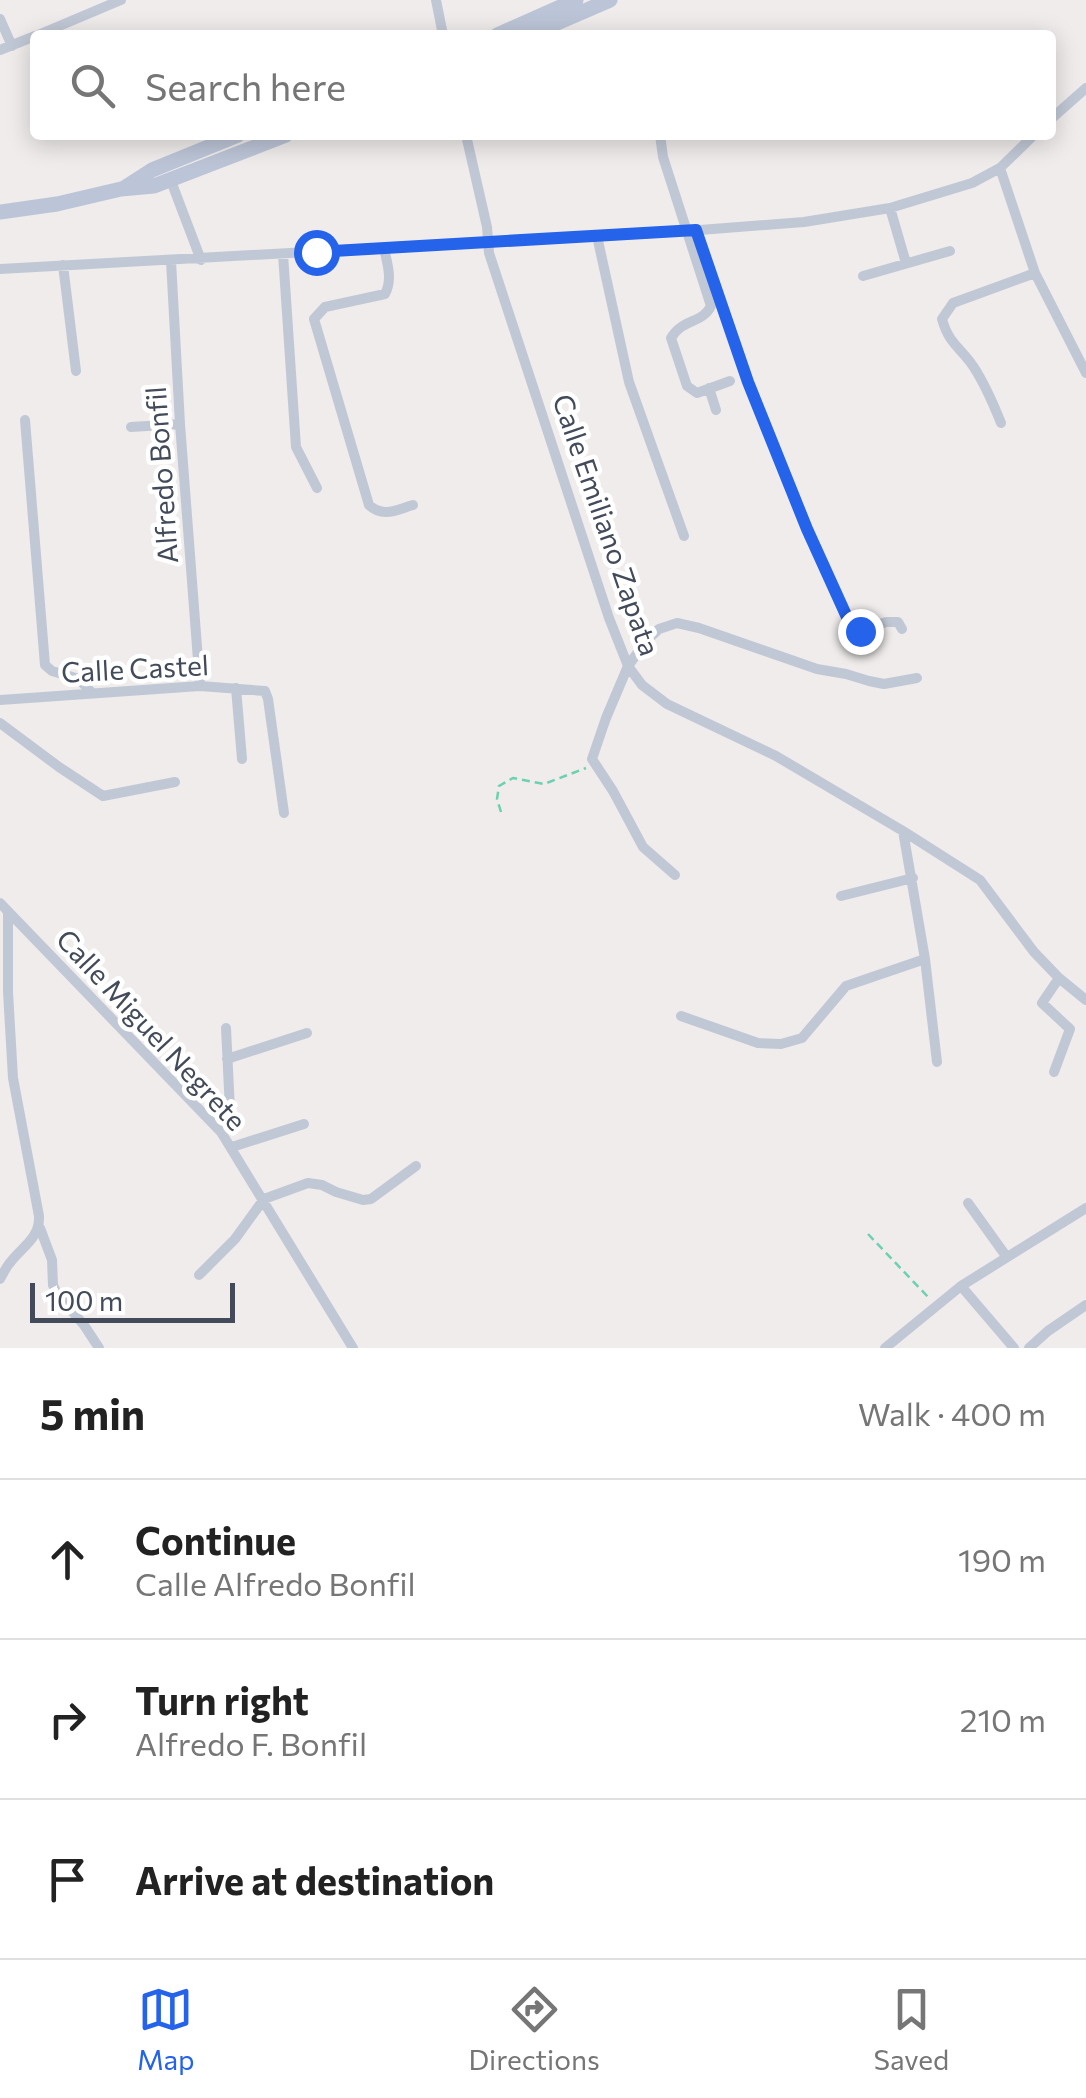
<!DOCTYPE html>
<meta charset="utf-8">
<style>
:root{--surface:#fff;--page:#f6f6f6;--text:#222;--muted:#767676;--line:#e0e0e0;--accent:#2563eb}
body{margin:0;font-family:Commissioner,sans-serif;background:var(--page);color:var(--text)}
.scale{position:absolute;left:30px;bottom:25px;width:205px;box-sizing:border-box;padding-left:10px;border:5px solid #434b5a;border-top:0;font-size:28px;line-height:35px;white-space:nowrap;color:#434b5a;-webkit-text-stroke:8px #fff;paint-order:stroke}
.stop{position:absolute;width:30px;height:30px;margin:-22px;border:8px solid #2563eb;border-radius:50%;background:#fff}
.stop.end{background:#2563eb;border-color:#fff;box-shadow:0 2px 10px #0008}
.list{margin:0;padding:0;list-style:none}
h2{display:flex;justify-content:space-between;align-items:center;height:130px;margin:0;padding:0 40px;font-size:42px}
h2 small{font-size:32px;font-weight:400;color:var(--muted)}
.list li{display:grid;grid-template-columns:65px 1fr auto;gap:30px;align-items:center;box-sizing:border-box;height:160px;padding:0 40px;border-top:2px solid var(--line)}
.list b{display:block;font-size:38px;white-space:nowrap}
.list p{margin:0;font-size:32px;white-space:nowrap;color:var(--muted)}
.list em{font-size:32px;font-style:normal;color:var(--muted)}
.icon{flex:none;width:55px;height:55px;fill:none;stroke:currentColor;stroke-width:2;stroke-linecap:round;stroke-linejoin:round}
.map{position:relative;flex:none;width:1086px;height:1348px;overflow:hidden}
.search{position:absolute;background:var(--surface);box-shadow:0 5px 25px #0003;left:30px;right:30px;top:30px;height:110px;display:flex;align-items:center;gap:25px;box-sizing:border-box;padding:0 35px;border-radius:10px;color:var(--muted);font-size:38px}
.sheet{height:610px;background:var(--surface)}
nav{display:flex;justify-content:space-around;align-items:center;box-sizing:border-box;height:140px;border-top:2px solid var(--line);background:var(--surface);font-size:28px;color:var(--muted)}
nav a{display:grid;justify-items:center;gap:5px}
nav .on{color:var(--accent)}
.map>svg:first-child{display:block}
</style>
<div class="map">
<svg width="1086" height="1348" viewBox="0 0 1086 1348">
<rect width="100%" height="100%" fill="#efeceb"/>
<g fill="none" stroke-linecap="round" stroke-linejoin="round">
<path stroke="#6bd1b1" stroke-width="2.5" stroke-dasharray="8 5" stroke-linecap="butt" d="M 501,812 L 497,799 L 499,786 L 513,778 L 544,784 L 586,768
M 868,1234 L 929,1298"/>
<path stroke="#c1c8d5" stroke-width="10" d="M 436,0 L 443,35
M 0,19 L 12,46
M 38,35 L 121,0
M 0,50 L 35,36
M 1051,119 L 1086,88
M 466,135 L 487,227 L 489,253 L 609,618 L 628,666 L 642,685 L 667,704 L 776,756 L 903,831 L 980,880 L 1034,952 L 1059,978 L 1086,1000
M 660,135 L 663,157 L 711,306 C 702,324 683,318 671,338 L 687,386 L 697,393 L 730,381
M 1000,168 L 1035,273 L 1086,373
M 171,181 L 201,260
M 890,208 L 906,263
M 696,230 L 748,382 L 807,529 L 851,626 L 860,631 L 886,622 L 898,622 L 902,629
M 597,236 L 629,382 L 684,536
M 384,248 C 387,263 393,279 385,294 L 325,307 L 314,319 L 369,505 C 383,518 396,510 413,505
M 283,254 L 296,447 L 317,488
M 171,261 L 180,424 L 200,686
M 63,265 L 76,371
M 0,269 L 687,231 L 804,222 L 890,208 L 972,183 L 1000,168 L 1034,135
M 863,276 L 950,251
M 709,388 L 716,410
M 25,420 L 45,665 L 52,671 L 79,679 L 92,693
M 1001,423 C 993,403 985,384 973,366 C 959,346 949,344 942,319 L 953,303 L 1035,273
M 131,427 L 180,424
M 236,688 L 242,759
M 0,700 L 200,686 L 265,691 L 268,699 L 284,813
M 0,723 L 59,767 L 103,796 L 175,782
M 903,831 L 925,959 L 937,1062
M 675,875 L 643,847 L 613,791 L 592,759 L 606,718 L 628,666 L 646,641 L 659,629 L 677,623 L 699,628 L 817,669 L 846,674 L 869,681 L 884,684 L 917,678
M 841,896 L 913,878
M 0,903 L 221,1132 L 353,1348
M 681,1016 L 758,1043 L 781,1044 L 802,1038 L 846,986 L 925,959
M 227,1059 L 307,1033
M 1054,1072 L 1070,1029 L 1042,1003 L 1059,978
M 221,1132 L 230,1110 L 226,1028
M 232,1147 L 304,1124
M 968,1203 L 1006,1256
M 40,1228 L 52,1260 L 53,1285 L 57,1294 L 84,1325 L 99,1348
M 199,1275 L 235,1239 L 264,1199 L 308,1183 L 322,1185 L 336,1192 L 363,1200 L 371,1199 L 416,1166
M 0,1279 C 3,1274 5,1269 9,1264 C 21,1247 40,1239 39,1216 L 13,1078 L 8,992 L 8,913
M 961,1286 L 1014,1348
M 885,1348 L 961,1286 L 1086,1208
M 1029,1348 L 1048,1331 L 1086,1305"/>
<path stroke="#bcc5d7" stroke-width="15" d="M 497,35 L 576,0
M 529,35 L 610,0
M 124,188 L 152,170 L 238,135
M 0,212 L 57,204 L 121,189 L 154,186 L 286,135"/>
</g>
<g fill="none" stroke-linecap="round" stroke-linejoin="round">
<path stroke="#2563eb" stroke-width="12" d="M 316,252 L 696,230 L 748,382 L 807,529 L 851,626 L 860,631"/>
</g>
<g text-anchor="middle" stroke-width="9" stroke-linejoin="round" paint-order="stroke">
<g font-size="28" fill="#434b5a" stroke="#fff">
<text transform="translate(162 475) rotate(-94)" y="10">Alfredo Bonfil</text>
<text transform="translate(606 525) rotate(71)" y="10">Calle Emiliano Zapata</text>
<text transform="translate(135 669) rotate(-3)" y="10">Calle Castel</text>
<text transform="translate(151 1030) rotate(47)" y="10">Calle Miguel Negrete</text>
</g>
</g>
</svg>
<div class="scale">100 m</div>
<div class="stop" style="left:316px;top:252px"></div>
<div class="stop end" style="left:860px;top:631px"></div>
<div class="search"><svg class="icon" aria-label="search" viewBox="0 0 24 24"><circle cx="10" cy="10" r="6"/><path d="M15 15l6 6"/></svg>Search here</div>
</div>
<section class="sheet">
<h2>5 min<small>Walk · 400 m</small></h2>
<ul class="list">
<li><svg class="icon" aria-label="ahead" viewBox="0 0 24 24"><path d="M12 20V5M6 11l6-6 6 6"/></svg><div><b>Continue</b><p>Calle Alfredo Bonfil</p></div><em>190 m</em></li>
<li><svg class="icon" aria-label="right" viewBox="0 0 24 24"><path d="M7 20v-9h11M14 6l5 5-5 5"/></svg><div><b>Turn right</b><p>Alfredo F. Bonfil</p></div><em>210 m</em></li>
<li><svg class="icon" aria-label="arrive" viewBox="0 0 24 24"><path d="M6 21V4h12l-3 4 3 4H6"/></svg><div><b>Arrive at destination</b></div></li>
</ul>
</section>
<nav>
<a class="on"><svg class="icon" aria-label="map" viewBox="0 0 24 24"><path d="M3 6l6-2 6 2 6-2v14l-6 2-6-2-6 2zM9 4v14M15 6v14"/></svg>Map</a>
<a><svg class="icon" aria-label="directions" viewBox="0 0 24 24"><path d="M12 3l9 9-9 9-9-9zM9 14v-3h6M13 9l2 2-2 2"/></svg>Directions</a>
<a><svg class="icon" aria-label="saved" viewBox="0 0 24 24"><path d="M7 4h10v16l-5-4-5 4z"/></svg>Saved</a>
</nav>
